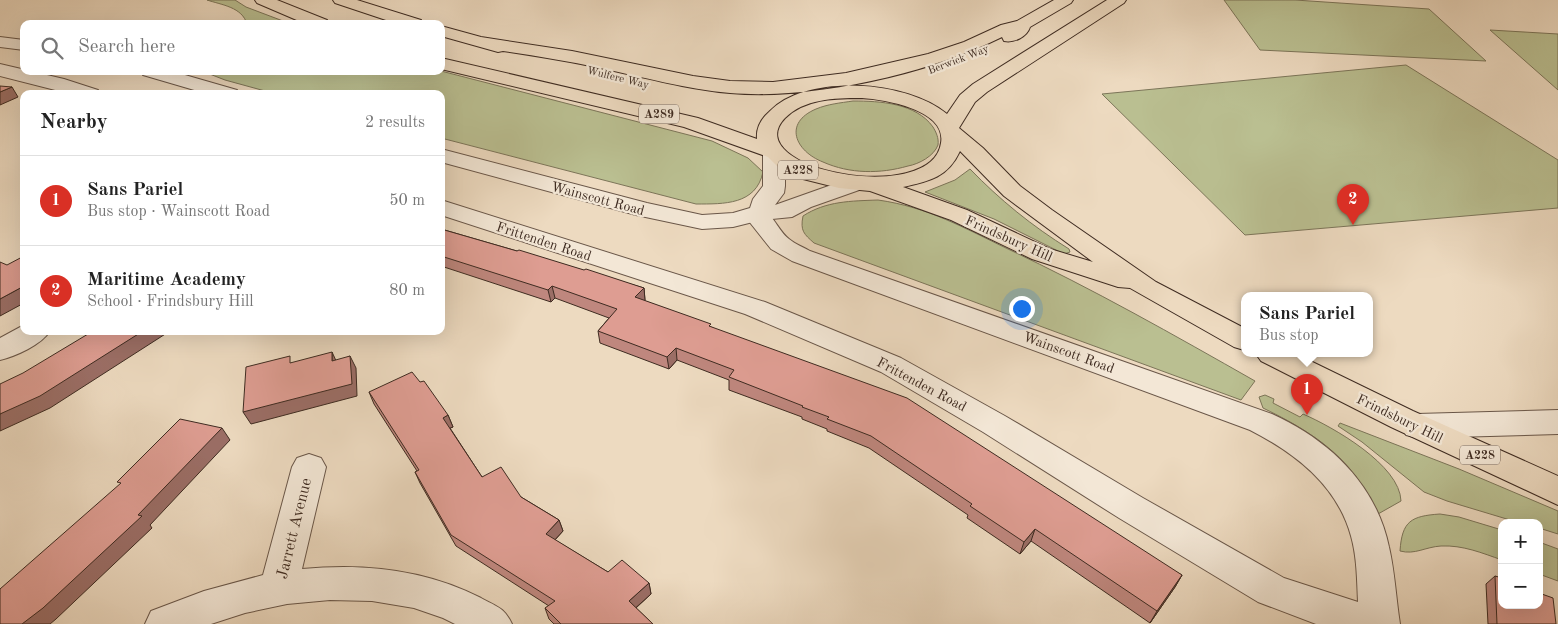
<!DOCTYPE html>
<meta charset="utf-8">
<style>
:root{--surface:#fff;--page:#f2f2f2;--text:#222;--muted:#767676;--line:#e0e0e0;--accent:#d93025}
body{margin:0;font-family:"Old Standard TT",serif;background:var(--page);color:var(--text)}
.controls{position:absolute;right:15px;bottom:15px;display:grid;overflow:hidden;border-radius:10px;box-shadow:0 5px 20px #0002}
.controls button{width:45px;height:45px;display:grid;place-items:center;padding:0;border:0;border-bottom:1px solid var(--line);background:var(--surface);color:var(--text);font:25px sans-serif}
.you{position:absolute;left:1021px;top:308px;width:18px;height:18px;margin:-12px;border:4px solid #fff;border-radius:50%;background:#1a73e8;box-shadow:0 0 0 8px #1a73e833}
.badge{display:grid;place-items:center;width:32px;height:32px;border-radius:50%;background:var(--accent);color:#fff;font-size:16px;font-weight:700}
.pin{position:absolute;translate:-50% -41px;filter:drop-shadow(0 1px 2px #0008)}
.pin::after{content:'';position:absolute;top:26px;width:18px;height:15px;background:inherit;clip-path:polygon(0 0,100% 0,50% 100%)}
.popup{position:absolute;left:1241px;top:292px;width:132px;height:65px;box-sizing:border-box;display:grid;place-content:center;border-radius:10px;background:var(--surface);filter:drop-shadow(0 1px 4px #0005);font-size:16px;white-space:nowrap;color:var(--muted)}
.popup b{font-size:19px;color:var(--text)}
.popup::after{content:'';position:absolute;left:50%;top:100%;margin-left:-10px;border:10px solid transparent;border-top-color:var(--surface)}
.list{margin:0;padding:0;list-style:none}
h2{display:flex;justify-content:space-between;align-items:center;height:65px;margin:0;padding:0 20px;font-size:21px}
h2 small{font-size:16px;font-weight:400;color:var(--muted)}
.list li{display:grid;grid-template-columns:32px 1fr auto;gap:15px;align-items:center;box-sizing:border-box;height:90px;padding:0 20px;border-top:1px solid var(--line)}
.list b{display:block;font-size:19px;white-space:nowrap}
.list p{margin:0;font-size:16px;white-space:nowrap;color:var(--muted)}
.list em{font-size:16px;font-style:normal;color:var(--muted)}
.icon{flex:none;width:28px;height:28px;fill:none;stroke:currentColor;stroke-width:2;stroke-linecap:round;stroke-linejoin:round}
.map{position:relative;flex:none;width:1558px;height:624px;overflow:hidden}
.search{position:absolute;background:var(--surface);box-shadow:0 5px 20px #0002;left:20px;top:20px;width:425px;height:55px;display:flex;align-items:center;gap:12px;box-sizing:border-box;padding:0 18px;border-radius:10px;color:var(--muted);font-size:19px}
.panel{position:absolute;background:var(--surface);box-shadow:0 5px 20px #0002;left:20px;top:90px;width:425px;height:245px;border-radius:10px}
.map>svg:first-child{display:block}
</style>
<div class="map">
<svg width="1558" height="624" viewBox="0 0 1558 624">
<rect width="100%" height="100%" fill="#eddac0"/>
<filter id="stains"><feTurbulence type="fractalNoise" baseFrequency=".004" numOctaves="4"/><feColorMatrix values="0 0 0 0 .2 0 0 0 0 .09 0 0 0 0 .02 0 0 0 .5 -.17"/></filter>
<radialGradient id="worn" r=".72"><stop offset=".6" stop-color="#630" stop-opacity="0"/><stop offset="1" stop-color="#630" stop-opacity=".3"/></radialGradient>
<path fill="#babf91" stroke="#7c7559" d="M 207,0 L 235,0 L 246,7 L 291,24 L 247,24 C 242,7 222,5 207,0 Z
M 1224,0 L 1295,0 L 1429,9 L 1486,61 L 1260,50 Z
M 1490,30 L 1558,34 L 1558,90 Z
M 1406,65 L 1558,160 L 1558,208 L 1245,235 L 1102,94 Z
M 202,71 L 441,71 L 712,141 L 748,158 L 763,172 C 756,205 724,204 696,204 L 441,138 L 441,94 L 276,94 L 225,80 Z
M 853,101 C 880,101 916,103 933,127 C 936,132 939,138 938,145 C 934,156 919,164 908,166 C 880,174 850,174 823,162 C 795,151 783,123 816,109 C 828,104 840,103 853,101 Z
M 970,169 C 1000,200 1032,226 1069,249 L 1070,252 L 1064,254 L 994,219 L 925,192 L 955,180 Z
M 878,200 C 928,207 964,228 1008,249 C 1093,289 1174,335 1255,381 L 1241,400 L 814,243 C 804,234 800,231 803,216 C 826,201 851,201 878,200 Z
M 1265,395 L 1274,399 L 1273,403 L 1300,417 L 1303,414 C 1333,427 1400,465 1401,501 L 1378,514 C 1370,500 1363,486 1354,474 C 1330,443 1296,424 1263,408 L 1259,397 Z
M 1340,423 L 1459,469 L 1558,511 L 1558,534 L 1539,528 L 1539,523 L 1520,523 L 1447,501 L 1424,492 L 1362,442 L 1338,426 Z
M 1440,514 L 1459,517 L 1502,530 L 1502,560 C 1482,553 1463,545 1441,546 C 1425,547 1415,555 1400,551 C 1402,521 1411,516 1440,514 Z
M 1539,542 L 1558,549 L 1558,581 L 1539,574 Z"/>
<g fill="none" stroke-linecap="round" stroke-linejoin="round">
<defs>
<path id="minor" d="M 0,64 L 64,79 L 98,90 L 100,94 L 71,94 L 0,76 Z
M 441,200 L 765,302 L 901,358 L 1005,416 L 1143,498 L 1284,578 L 1358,602 C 1357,580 1357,557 1351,536 C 1337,485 1295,453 1250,430 L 792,261 L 771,249 L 744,215 L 748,210 C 772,204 774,227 789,239 C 795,244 803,247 810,251 L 1272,414 C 1329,440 1376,484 1389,547 C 1395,573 1396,599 1400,624 L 1316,624 L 1258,602 L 1119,518 L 983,432 L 881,372 L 745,314 L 441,215 Z
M 24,325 L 24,331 L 50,331 C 41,345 16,356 0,360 L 0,338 Z
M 1558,410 L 1558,434 L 1417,438 L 1406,435 L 1401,426 L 1406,417 L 1417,414 Z
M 309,454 L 321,458 L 326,467 L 302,569 C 363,563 425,569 481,598 C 497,607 504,607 512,624 L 455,624 L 443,618 L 414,608 L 372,601 L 330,600 L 287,604 L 245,613 L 211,624 L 145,624 L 151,611 L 204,591 L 263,575 L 292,467 L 297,458 Z"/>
<path id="tertiary" d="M 0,37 L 24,40 L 24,50 L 0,47 Z
M 141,71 L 171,71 L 237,90 L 239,94 L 208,94 L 143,75 Z
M 774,146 L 782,147 L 785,152 L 785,186 L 784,193 L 775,205 L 854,177 L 862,179 L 865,184 L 862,189 L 811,207 L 792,217 L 761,220 L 733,227 L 702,229 L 636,215 L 441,162 L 441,149 L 647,203 L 702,215 L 733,213 L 750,208 L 753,199 L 763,186 L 763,152 L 766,147 Z"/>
<path id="primary" d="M 255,0 L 277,0 L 327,20 L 329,24 L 306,24 L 257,3 Z
M 333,0 L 357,0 L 421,20 L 423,24 L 398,24 L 335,3 Z
M 1054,0 L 1073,0 L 1071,3 L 1030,27 C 1027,37 1014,43 1004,41 L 1002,37 C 927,74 814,100 730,93 C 686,89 643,77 600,68 C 568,61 536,56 503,51 L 498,52 L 441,36 L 441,26 L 481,37 L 572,51 L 693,76 L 730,81 L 773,82 L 846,73 L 928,54 L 964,42 L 1001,25 L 1017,21 Z
M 1107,0 L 1126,0 L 1124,3 L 987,92 L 975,102 L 959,128 L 983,148 L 1020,186 L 1052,210 L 1156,282 L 1244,328 L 1244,350 L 1234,347 L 1130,288 L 1118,287 L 1032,259 L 951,220 L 870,191 L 839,188 L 803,179 L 779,168 L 768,157 L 684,127 L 441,69 L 441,58 L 698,118 L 757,139 C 756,128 761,119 769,112 C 807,72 908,81 947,114 L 960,95 L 973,84 ZM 860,98 C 882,99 947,109 941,143 C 932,207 736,169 785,118 C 804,99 834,98 860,98 ZM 960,151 L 1004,196 L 1093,262 L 1050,249 L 967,210 L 903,187 C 930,181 948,177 960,151 Z
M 1256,354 L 1296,354 L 1413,411 L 1558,476 L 1558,505 L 1391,427 L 1261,361 Z"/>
</defs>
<use href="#minor" stroke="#6a5749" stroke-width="2"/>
<use href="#tertiary" stroke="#6a5749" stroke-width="2"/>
<use href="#primary" stroke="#3e2b21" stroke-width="2"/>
<use href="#minor" fill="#f3e7d6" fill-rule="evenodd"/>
<use href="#tertiary" fill="#f3e7d6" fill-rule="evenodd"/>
<use href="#primary" fill="#eddac0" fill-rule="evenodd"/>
</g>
<path fill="#bf877e" stroke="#3e2b21" d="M 441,229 L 644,288 L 645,301 L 711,327 L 1182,575 L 1175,587 L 1150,623 L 1031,541 L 1020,554 L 967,518 L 968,515 L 869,448 L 827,431 L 827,429 L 802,419 L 802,417 L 729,390 L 729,380 L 677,360 L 669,369 L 600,343 L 598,331 L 609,318 L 555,298 L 551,302 L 441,266 Z
M 369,392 L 448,415 L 453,427 L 450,428 L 482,477 L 521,497 L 559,520 L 563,531 L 555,540 L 608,572 L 649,583 L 651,594 L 636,608 L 653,624 L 554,624 L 549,619 L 545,608 L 549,606 L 456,546 L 420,483 L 415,472 L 417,471 L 374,404 Z
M 1495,576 L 1556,624 L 1488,624 L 1486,584 Z"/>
<path fill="#9b6e66" stroke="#3e2b21" d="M 12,87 L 18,97 L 0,105 L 0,92 Z
M 24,286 L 24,303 L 0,316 L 0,299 Z
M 552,286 L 555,298 L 551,302 L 548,290 Z
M 644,288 L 645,300 L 637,309 L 635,297 Z
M 143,331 L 170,331 L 50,408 L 0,431 L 0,414 Z
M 676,348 L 677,360 L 669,369 L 667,357 Z
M 332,352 L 338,365 L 332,361 Z
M 350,356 L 356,368 L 357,396 L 251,424 L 243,412 Z
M 448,415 L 453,427 L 448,429 L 443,418 Z
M 222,428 L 230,440 L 150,525 L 152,528 L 56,619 L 50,624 L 22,624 Z
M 559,520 L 563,531 L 550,545 L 546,534 Z
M 1035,529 L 1031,541 L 1020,554 L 1024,542 Z
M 1182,575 L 1175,587 L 1150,623 L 1157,611 Z
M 649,583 L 651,594 L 631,612 L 629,601 Z"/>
<path fill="#de9d92" stroke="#3e2b21" d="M 0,86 L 12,87 L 0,92 Z
M 441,229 L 517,251 L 519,250 L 584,270 L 586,269 L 644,288 L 635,297 L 711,324 L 709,326 L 907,398 L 1182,575 L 1157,611 L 1035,529 L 1024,542 L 970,506 L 972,504 L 871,436 L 827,419 L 829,417 L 802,407 L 803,406 L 729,377 L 734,370 L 676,348 L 667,357 L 598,331 L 617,309 L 552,286 L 548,290 L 441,256 Z
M 24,256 L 24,286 L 0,299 L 0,262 L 7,265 Z
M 93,331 L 143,331 L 40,396 L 0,414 L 0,384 L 23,373 Z
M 332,352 L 332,361 L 350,356 L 352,384 L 243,412 L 246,367 L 290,356 L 290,363 Z
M 412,372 L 420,382 L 424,381 L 448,415 L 443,418 L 482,477 L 501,467 L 521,497 L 559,520 L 546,534 L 608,572 L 622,560 L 649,583 L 629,601 L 653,624 L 561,624 L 545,608 L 555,601 L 451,535 L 415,472 L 419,470 L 369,392 Z
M 180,419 L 222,428 L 138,515 L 142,516 L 43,608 L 22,624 L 0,624 L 0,589 L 121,483 L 117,482 Z
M 1495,576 L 1502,578 L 1502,605 L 1539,605 L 1539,593 L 1553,598 L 1556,624 L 1497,624 Z"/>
<g text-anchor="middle" stroke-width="4.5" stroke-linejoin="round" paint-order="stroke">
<g font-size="11" fill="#3e2b21" stroke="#f3e7d6">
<text transform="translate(958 59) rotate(-21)" y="4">Berwick Way</text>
<text transform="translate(618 77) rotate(14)" y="4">Wulfere Way</text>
</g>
<g fill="#f3e7d6" stroke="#746357" stroke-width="1">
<rect x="639" y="104.5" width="40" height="19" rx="4"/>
<rect x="778" y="160.5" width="40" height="19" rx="4"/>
<rect x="1460" y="445.5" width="40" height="19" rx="4"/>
</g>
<g font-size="12" font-weight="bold" fill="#3e2b21">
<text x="659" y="118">A289</text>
<text x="798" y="174">A228</text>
<text x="1480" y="459">A228</text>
</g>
<g font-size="14" fill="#3e2b21" stroke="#f3e7d6">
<text transform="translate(598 198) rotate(15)" y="5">Wainscott Road</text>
<text transform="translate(1009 238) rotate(24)" y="5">Frindsbury Hill</text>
<text transform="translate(544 241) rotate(18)" y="5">Frittenden Road</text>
<text transform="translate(1069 352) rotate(20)" y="5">Wainscott Road</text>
<text transform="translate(922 384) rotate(28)" y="5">Frittenden Road</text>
<text transform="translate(1400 418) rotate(26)" y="5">Frindsbury Hill</text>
</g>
<g font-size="16" fill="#3e2b21" stroke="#f3e7d6">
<text transform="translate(293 528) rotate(-76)" y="6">Jarrett Avenue</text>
</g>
</g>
<rect width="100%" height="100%" filter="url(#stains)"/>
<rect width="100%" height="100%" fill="url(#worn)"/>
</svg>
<div class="controls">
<button>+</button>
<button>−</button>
</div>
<div class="you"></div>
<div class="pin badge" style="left:1307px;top:415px">1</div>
<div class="popup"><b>Sans Pariel</b>Bus stop</div>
<div class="pin badge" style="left:1353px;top:225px">2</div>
<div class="search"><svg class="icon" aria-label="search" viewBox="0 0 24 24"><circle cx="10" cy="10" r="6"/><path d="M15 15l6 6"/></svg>Search here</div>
<section class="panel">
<h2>Nearby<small>2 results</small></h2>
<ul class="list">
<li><span class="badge">1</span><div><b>Sans Pariel</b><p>Bus stop · Wainscott Road</p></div><em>50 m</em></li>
<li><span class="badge">2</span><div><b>Maritime Academy</b><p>School · Frindsbury Hill</p></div><em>80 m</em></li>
</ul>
</section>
</div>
